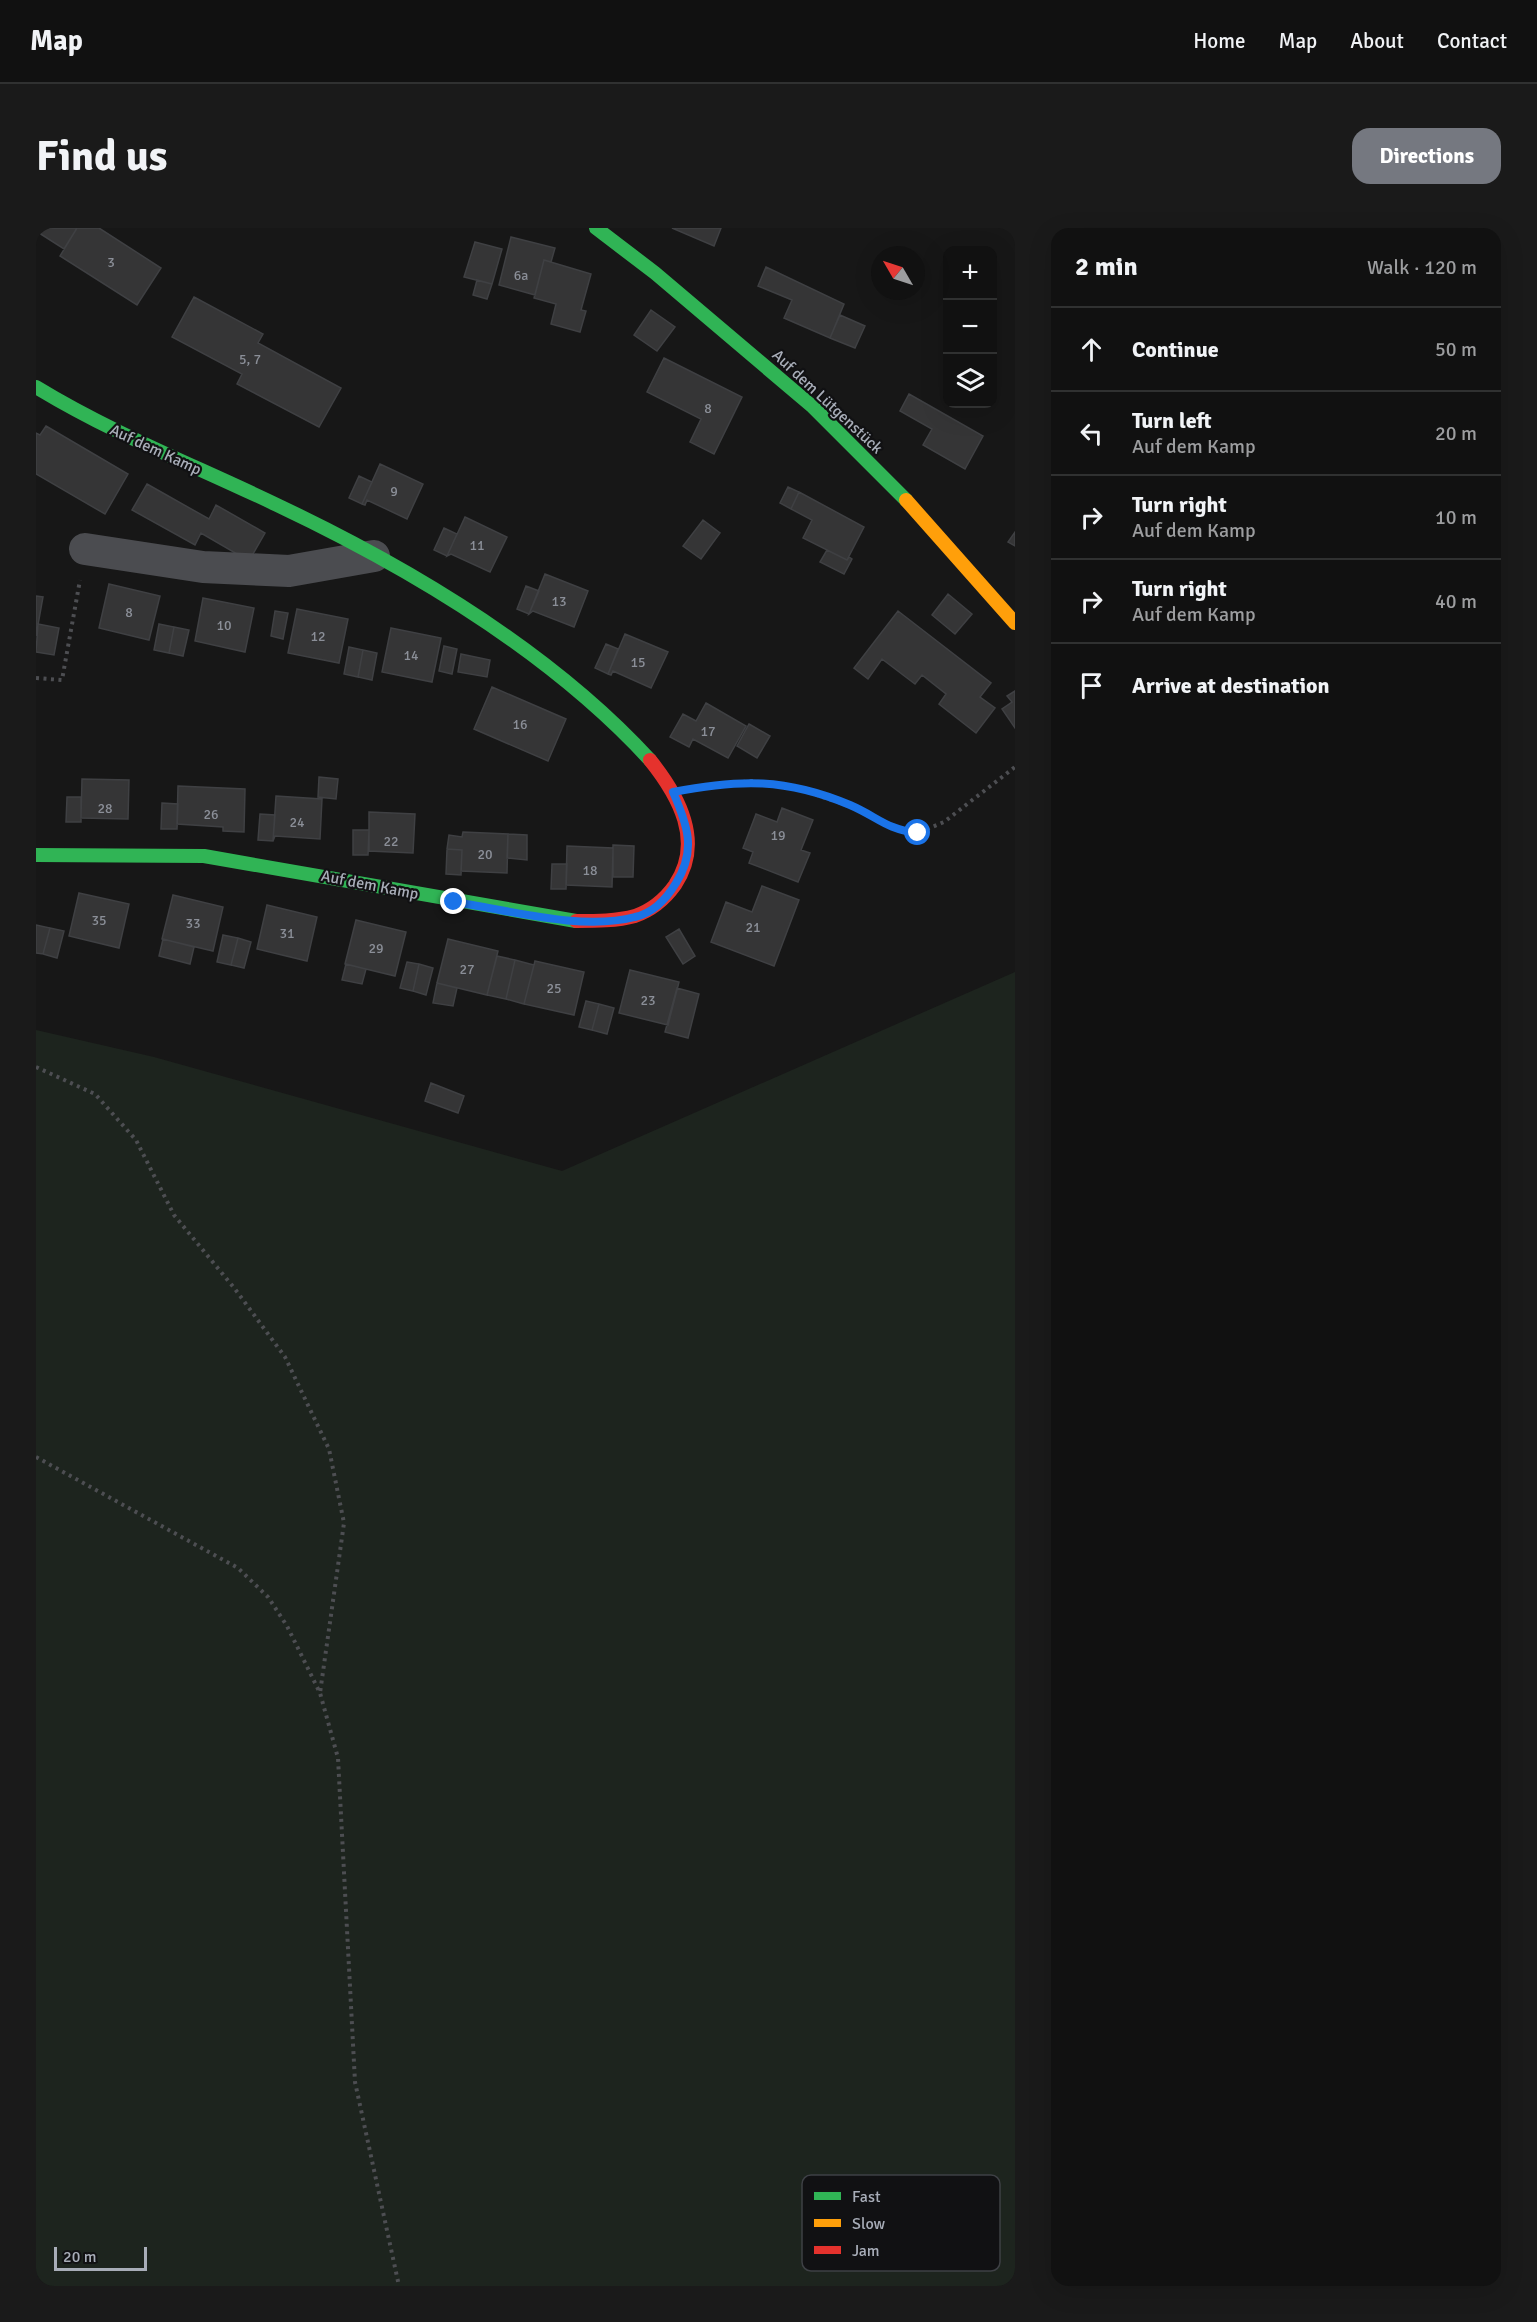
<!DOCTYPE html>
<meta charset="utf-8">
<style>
:root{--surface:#111;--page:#1a1a1a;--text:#f1f3f6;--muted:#9c9d9f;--line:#303131;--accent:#757880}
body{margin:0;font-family:Signika,sans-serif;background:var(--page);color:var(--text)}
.controls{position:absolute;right:18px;top:18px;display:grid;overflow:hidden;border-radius:12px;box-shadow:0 6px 24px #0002}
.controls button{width:54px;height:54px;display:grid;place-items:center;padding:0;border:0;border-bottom:2px solid var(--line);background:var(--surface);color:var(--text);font:30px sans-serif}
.compass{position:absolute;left:835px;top:18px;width:54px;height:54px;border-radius:50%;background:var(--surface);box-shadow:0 6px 24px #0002;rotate:309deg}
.scale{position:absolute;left:18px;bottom:15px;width:93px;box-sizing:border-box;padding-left:6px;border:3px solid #a8adb8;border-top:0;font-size:16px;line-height:21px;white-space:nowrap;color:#a8adb8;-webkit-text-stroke:4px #111113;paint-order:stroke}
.stop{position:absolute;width:18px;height:18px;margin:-14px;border:4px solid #1a73e8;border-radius:50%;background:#fff}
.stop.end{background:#1a73e8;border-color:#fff;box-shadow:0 2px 6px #0008}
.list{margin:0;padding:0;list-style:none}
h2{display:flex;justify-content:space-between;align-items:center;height:78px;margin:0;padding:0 24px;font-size:26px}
h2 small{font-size:20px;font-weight:400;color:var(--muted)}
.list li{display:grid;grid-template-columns:39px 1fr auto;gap:18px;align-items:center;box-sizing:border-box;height:84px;padding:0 24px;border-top:2px solid var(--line)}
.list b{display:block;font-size:22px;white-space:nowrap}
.list p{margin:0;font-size:20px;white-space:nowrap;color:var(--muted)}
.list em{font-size:20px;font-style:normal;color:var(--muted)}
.icon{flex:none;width:33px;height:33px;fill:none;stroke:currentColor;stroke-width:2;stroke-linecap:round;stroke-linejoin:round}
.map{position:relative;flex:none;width:979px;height:2058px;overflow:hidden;border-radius:18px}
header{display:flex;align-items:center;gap:36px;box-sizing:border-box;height:84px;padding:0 30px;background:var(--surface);border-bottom:2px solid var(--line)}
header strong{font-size:28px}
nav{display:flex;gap:33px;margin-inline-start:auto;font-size:21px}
.intro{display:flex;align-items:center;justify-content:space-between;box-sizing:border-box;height:144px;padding:0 36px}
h1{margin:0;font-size:42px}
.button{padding:15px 27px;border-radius:18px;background:var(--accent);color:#fff;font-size:21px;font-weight:700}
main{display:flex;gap:36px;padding:0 36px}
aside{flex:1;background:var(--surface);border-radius:18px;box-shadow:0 6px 24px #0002}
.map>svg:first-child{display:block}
</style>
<header>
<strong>Map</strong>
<nav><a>Home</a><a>Map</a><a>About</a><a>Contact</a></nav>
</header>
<div class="intro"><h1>Find us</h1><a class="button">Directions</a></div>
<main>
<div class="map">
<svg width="979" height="2058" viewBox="0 0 979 2058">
<rect width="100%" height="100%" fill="#171717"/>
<path fill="#1d241e" d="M 979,744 L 979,2058 L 0,2058 L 0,802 L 118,829 L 526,943 Z"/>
<path fill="#353536" stroke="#3f4043" stroke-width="1.5" d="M 0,0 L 41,0 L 28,21 L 0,3 Z
M 41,0 L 63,0 L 125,40 L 101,77 L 24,28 Z
M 636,0 L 685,0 L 678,18 Z
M 475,9 L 519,20 L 515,34 L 508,32 L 499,67 L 463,57 Z
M 439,14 L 466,21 L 456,56 L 428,49 Z
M 508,32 L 555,46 L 545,82 L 550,83 L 544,104 L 515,96 L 520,76 L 498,70 Z
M 730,39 L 808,76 L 794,110 L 748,90 L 756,72 L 722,58 Z
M 441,52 L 456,56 L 451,71 L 437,67 Z
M 158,69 L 227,106 L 222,115 L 305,160 L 283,199 L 201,156 L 206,146 L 136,109 Z
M 615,82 L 639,99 L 621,123 L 598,107 Z
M 804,87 L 829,98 L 819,120 L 794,110 Z
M 628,130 L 706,169 L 678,226 L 654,214 L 665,191 L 611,164 Z
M 873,166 L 947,208 L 929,241 L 887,217 L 896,201 L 864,183 Z
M 10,198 L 92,246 L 69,286 L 0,246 L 0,205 L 4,207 Z
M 344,236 L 387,256 L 371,291 L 331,272 L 329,277 L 326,276 Z
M 323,248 L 336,254 L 326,276 L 313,270 Z
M 111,256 L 173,291 L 180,277 L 229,305 L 213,333 L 165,305 L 159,317 L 96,282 Z
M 752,259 L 763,264 L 755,281 L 744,275 Z
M 763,264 L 828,299 L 811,332 L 767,310 L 776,292 L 755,281 Z
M 429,289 L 471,309 L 454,344 L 415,326 L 411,328 Z
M 667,292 L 684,305 L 665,331 L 647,318 Z
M 408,300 L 421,306 L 411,328 L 398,322 Z
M 979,304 L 979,318 L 972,314 Z
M 791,322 L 811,332 L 813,329 L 816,331 L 808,346 L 784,334 Z
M 509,346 L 552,363 L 538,399 L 497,383 L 493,386 Z
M 73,356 L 124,368 L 113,412 L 63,400 Z
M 490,358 L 503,363 L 493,386 L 481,381 Z
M 912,366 L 936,386 L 919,406 L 896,387 Z
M 0,368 L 7,369 L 0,408 Z
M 167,370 L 218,380 L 209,424 L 159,413 Z
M 261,381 L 312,391 L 303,435 L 252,425 Z
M 239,383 L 252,385 L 247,411 L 235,408 Z
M 862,383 L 955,455 L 944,469 L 959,480 L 940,505 L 903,476 L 910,466 L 886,447 L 879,456 L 846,431 L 832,451 L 818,440 Z
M 2,396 L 23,400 L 18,427 L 0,424 Z
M 123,396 L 138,399 L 133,425 L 118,422 Z
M 138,399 L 153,402 L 147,428 L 133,425 Z
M 355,400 L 405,410 L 396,454 L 346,444 Z
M 589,406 L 632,424 L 615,460 L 577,443 L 575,447 L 572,446 Z
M 570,416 L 582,421 L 572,446 L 559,440 Z
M 408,418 L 421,421 L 416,446 L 403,443 Z
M 313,419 L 327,422 L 322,449 L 308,446 Z
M 327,422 L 341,425 L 336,452 L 322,449 Z
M 425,426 L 454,432 L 451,449 L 422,444 Z
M 456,459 L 530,491 L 512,533 L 438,501 Z
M 979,463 L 979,500 L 966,481 L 976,474 L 971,468 Z
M 670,475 L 710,498 L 692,530 L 657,511 L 653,519 L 634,509 L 647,486 L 660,493 Z
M 713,496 L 734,508 L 721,530 L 701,518 Z
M 283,549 L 302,551 L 300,571 L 282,569 Z
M 46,551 L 93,552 L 92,591 L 45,590 Z
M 142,558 L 209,561 L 208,604 L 187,603 L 187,599 L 141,596 Z
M 240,568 L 286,571 L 284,611 L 239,608 L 237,613 Z
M 31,569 L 45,569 L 45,594 L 30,594 Z
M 126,575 L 142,576 L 141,601 L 125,601 Z
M 746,580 L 777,592 L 765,622 L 774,625 L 762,654 L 713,635 L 717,624 L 707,620 L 720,586 L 741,594 Z
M 333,584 L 379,586 L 377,625 L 333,623 Z
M 224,586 L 239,587 L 237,613 L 222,612 Z
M 317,602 L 333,602 L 332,627 L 317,627 Z
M 427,604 L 472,606 L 471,645 L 425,643 L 426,622 L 411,621 L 413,607 L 426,609 Z
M 472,606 L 491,607 L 491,632 L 471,630 Z
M 577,617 L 598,618 L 597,649 L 577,649 Z
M 531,618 L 577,620 L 576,659 L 530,657 Z
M 411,621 L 426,622 L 425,647 L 410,646 Z
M 516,636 L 531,636 L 530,661 L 515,661 Z
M 726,658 L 763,672 L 738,738 L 675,714 L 690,674 L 716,684 Z
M 43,665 L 93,676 L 83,720 L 33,708 Z
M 137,667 L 187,679 L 177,723 L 126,711 Z
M 231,677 L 281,689 L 271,733 L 221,721 Z
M 320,692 L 370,704 L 359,748 L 309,736 Z
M 0,697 L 14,700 L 7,726 L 0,725 Z
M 14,700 L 28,703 L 21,730 L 7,726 Z
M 643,701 L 659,728 L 647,736 L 630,709 Z
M 187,707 L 202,710 L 195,737 L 181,734 Z
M 202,710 L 215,714 L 208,740 L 195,737 Z
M 127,711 L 158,719 L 154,736 L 123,728 Z
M 412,711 L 462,723 L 451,767 L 401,755 Z
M 461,728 L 479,732 L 470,771 L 451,767 Z
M 479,732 L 498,737 L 488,776 L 470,771 Z
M 499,733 L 548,744 L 538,787 L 488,776 Z
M 371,734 L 383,736 L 377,763 L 364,760 Z
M 310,736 L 330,741 L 326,756 L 306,752 Z
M 383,736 L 397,740 L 390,767 L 377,763 Z
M 594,742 L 643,754 L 632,797 L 583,785 Z
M 401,755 L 421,760 L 417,778 L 397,775 Z
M 641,760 L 663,766 L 652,810 L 629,804 Z
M 550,773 L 563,776 L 556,802 L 543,799 Z
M 563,776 L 578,780 L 571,806 L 556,802 Z
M 395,855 L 428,868 L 422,885 L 389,873 Z"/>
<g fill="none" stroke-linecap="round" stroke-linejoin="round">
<path stroke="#4d4e52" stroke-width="4" stroke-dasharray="3 4.5" stroke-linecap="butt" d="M 0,450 L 26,452 L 44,352
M 669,558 L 716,553 L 750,557 L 814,578 L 860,602 L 882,605 L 908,594 L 979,539
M 0,839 L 59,866 L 100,912 L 138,987 L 199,1061 L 249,1129 L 293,1221 L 308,1295 L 284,1465
M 0,1229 L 202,1340 L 232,1369 L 251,1398 L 284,1465 L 302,1530 L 319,1854 L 363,2058"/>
<path stroke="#4b4c50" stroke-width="32" d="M 49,321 L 167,339 L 253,343 L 338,328"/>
<path stroke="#30b455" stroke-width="14" d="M 560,0 L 619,45 L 777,179 L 870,272
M 0,159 C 77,206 160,238 241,277 C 374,340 513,422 614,532
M 0,627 L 168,628 L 540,693"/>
<path stroke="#ff9f0a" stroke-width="14" d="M 870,272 L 979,395"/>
<path stroke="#e5322d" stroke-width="14" d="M 540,693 C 560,693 581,693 599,688 C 616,682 629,671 639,657 C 668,614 643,568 614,532"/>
</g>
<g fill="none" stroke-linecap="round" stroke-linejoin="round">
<path stroke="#1a73e8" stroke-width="8" d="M 418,674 C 473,682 545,703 599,689 C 617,685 631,670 640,655 C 661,622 651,596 637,564 C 704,551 750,550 814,577 C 842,589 849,601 882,605"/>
</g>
<g text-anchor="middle" stroke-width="4.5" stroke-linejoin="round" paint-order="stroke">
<g font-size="14" fill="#8b8f98">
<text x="75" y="39">3</text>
<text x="485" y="52">6a</text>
<text x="214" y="136">5, 7</text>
<text x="672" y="185">8</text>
<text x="358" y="268">9</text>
<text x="441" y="322">11</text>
<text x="523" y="378">13</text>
<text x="93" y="389">8</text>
<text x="188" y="402">10</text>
<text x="282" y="413">12</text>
<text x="375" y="432">14</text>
<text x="602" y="439">15</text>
<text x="484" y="501">16</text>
<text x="672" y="508">17</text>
<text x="69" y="585">28</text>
<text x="175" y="591">26</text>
<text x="261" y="599">24</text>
<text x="742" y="612">19</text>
<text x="355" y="618">22</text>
<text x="449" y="631">20</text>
<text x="554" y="647">18</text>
<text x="63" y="697">35</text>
<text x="157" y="700">33</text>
<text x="717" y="704">21</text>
<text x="251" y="710">31</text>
<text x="340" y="725">29</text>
<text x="431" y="746">27</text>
<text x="518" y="765">25</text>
<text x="612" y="777">23</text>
</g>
<g font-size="16" fill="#a8adb8" stroke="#111113">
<text transform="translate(792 173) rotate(43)" y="6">Auf dem Lütgenstück</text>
<text transform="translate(120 221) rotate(25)" y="6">Auf dem Kamp</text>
<text transform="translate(334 656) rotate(11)" y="6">Auf dem Kamp</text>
</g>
</g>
<rect x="766" y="1947" width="198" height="96" rx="9" fill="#111113" stroke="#3e4045" stroke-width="1.5"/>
<rect x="778" y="1964" width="27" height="8" fill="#30b455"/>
<rect x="778" y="1991" width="27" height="8" fill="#ff9f0a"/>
<rect x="778" y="2018" width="27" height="8" fill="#e5322d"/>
<g font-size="16" fill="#a8adb8">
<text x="816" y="1974">Fast</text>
<text x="816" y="2001">Slow</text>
<text x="816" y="2028">Jam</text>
</g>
</svg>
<div class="controls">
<button>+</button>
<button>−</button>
<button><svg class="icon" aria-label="layers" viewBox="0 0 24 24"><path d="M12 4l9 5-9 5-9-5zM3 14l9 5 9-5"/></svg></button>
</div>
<svg class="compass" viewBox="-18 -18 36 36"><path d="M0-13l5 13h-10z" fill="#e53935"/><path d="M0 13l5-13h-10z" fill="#9c9d9f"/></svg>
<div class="scale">20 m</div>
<div class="stop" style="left:882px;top:605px"></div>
<div class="stop end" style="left:418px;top:674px"></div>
</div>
<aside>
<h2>2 min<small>Walk · 120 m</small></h2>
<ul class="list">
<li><svg class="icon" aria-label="ahead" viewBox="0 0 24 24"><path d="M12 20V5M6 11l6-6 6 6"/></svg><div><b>Continue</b></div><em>50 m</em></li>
<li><svg class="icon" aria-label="left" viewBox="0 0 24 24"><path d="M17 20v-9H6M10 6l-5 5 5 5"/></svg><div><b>Turn left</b><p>Auf dem Kamp</p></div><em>20 m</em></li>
<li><svg class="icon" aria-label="right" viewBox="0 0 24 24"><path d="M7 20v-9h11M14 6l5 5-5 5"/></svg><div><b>Turn right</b><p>Auf dem Kamp</p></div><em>10 m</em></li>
<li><svg class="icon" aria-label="right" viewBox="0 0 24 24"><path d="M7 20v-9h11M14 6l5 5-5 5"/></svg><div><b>Turn right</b><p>Auf dem Kamp</p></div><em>40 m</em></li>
<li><svg class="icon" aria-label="arrive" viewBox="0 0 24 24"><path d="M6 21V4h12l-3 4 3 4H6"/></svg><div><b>Arrive at destination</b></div></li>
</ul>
</aside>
</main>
